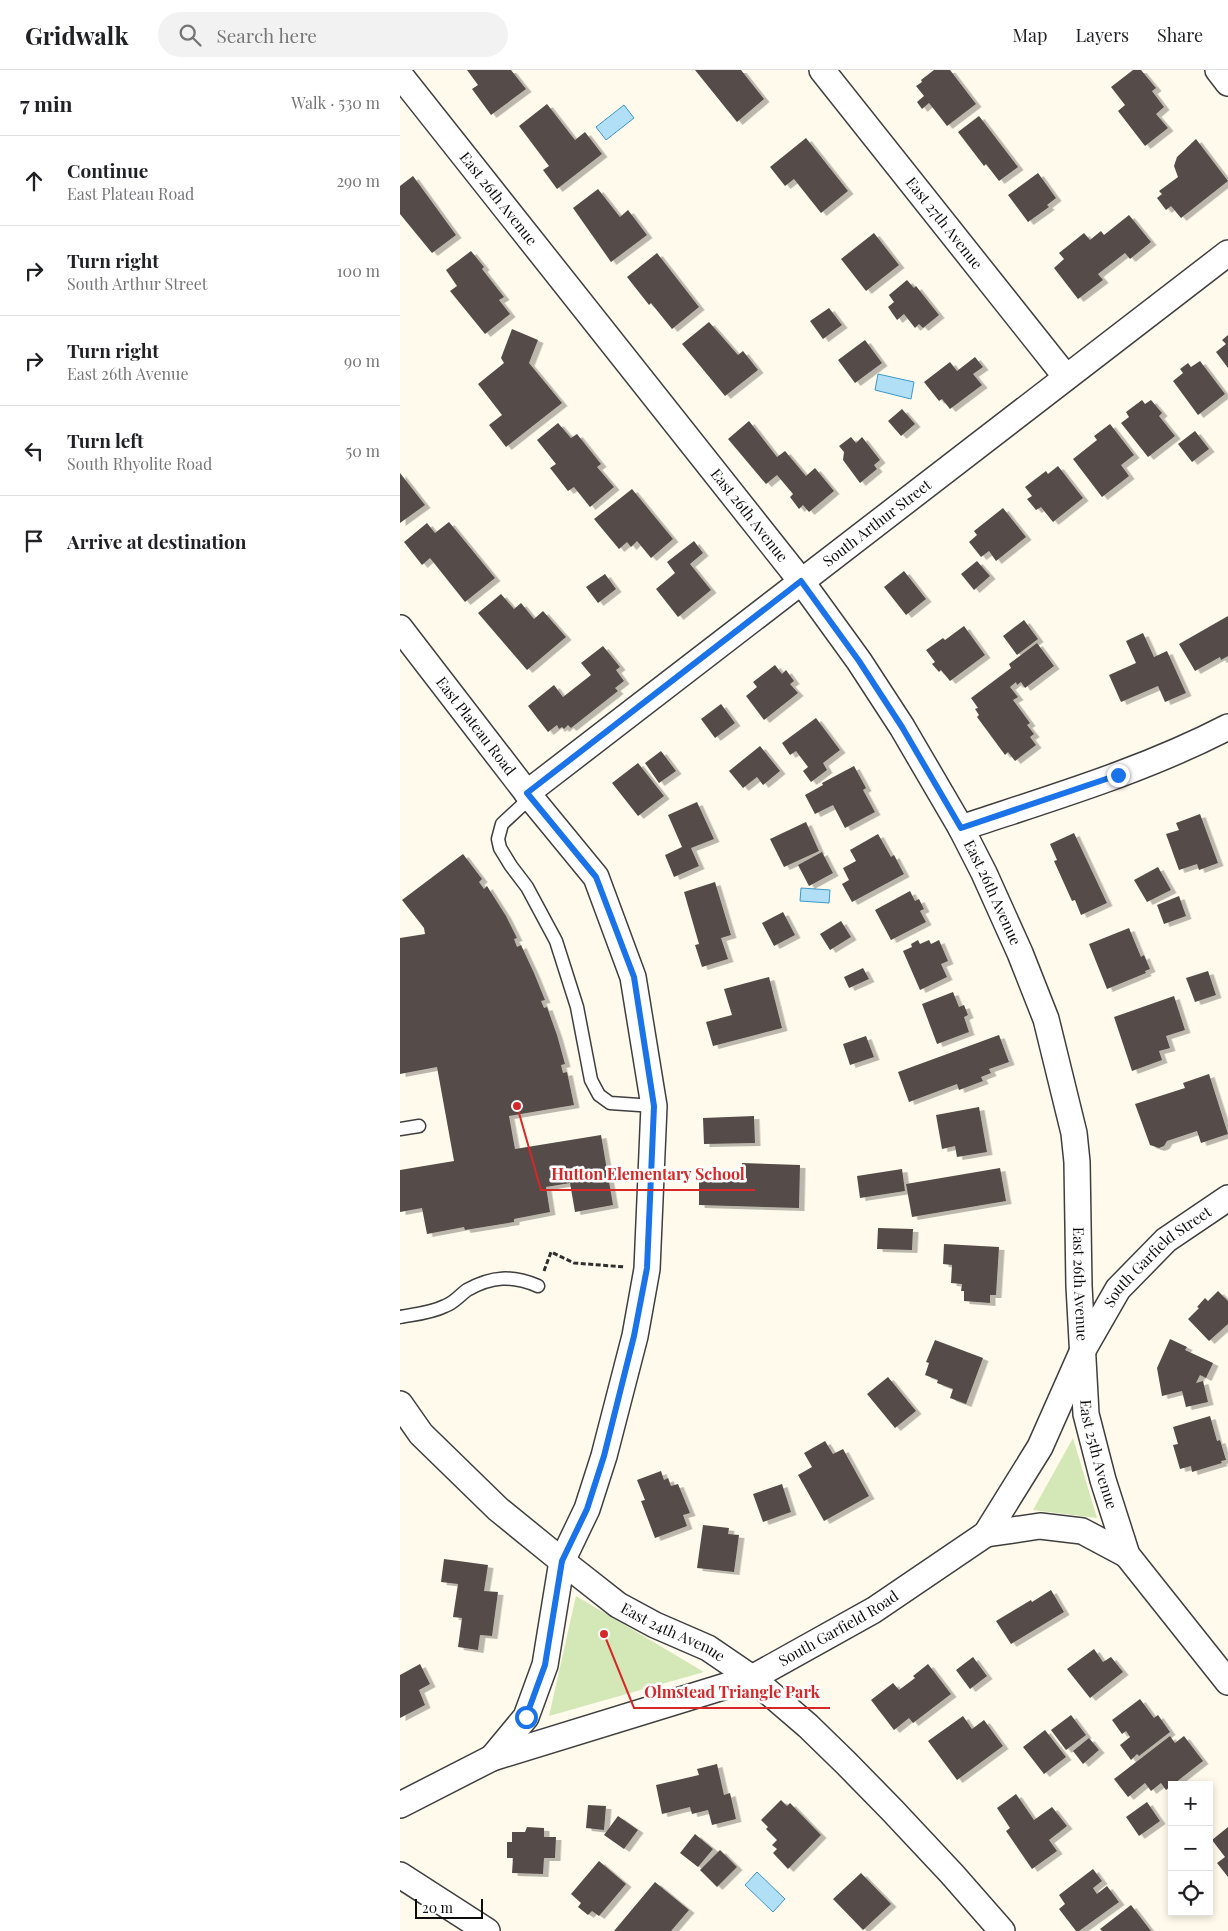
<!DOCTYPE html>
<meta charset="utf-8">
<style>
:root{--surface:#fff;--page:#f2f2f2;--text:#202124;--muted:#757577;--line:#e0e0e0}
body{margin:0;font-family:"Playfair Display",serif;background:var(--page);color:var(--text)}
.controls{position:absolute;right:15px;bottom:15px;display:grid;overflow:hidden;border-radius:0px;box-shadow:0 2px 8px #0003}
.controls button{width:45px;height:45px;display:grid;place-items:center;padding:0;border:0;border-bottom:1px solid var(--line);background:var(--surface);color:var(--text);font:25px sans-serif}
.scale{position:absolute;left:15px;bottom:12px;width:68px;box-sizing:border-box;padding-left:5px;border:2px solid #0c0c0c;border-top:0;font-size:14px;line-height:18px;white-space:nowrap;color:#0c0c0c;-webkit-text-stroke:4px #fff;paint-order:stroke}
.stop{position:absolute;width:15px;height:15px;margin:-11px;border:4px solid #1a73e8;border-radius:50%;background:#fff}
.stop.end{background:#1a73e8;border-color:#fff;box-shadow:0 1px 5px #0008}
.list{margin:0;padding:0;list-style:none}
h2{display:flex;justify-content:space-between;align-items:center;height:65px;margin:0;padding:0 20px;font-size:21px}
h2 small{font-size:16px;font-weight:400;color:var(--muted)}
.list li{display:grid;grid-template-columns:32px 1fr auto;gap:15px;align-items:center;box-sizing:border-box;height:90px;padding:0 20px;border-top:1px solid var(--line)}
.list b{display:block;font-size:19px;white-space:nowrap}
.list p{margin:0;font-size:16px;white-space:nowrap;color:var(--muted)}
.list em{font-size:16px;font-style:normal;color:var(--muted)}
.icon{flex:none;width:28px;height:28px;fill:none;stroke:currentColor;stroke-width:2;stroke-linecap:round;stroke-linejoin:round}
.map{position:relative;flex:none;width:828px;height:1861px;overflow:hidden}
header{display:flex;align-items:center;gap:30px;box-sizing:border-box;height:70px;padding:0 25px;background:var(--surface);border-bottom:1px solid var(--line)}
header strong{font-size:24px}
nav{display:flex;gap:28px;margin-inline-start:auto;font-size:18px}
.search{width:350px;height:45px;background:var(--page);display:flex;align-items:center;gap:12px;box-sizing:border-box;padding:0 18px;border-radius:28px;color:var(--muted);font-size:19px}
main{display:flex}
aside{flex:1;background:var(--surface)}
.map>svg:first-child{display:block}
</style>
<header>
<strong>Gridwalk</strong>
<div class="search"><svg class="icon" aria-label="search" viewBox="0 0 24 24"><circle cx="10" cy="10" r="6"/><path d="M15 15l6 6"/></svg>Search here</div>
<nav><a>Map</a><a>Layers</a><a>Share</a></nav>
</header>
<main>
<aside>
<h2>7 min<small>Walk · 530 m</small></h2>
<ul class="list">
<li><svg class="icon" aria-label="ahead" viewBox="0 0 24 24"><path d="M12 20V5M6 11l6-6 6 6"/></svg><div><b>Continue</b><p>East Plateau Road</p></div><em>290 m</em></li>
<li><svg class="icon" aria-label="right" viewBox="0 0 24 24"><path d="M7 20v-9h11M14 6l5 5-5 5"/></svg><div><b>Turn right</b><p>South Arthur Street</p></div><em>100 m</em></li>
<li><svg class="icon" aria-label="right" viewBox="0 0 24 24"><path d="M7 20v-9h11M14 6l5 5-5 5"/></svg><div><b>Turn right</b><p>East 26th Avenue</p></div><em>90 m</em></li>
<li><svg class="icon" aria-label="left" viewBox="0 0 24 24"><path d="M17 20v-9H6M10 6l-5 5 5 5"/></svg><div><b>Turn left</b><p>South Rhyolite Road</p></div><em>50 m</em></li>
<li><svg class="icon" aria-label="arrive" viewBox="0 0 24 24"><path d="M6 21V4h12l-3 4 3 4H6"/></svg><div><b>Arrive at destination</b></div></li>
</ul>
</aside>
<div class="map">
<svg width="828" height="1861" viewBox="0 0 828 1861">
<defs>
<filter id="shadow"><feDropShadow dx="5.5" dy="3" stdDeviation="0" flood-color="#0004"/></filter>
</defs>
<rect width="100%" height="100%" fill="#fffaeb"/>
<path fill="#d3e8b6" d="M 673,1368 L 697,1448 L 633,1440 Z
M 176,1526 L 304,1602 L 149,1646 Z"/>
<path fill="#b1dff5" stroke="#3a99ca" d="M 224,35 L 234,48 L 206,70 L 196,57 Z
M 478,304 L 514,312 L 511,329 L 475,320 Z
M 401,818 L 430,820 L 429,833 L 400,831 Z
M 357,1802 L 385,1829 L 373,1842 L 345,1815 Z"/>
<path fill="#544c48" filter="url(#shadow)" d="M 67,0 L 111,0 L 126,19 L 91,45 L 72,19 L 78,15 Z
M 295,0 L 341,0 L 364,29 L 337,52 Z
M 534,0 L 550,0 L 576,34 L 547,56 L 529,33 L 522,39 L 517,32 L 524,26 L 516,16 L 522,12 L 521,10 Z
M 733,0 L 741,0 L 756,18 L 752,21 L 764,37 L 756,44 L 768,58 L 745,76 L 718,41 L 725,35 L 711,17 Z
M 147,34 L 175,70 L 185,62 L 202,84 L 157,119 L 143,100 L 149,96 L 119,56 Z
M 579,46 L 618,97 L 599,111 L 586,94 L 584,96 L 558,62 Z
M 406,68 L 448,121 L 421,143 L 394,109 L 385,116 L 370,97 Z
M 796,69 L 828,111 L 781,148 L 771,136 L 766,140 L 757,128 L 762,124 L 759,121 L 778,107 L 774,96 L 777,87 Z
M 638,103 L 656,128 L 647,135 L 649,137 L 628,152 L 608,125 Z
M 13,106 L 56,165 L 32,183 L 0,144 L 0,116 Z
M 198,119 L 220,147 L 228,140 L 247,165 L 211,192 L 173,138 Z
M 729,145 L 751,172 L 730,189 L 725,183 L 698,204 L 703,210 L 678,229 L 654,198 L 664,189 L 659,183 L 684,163 L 690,170 L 701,161 L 704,165 Z
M 474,163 L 499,195 L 466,221 L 441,189 Z
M 71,181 L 84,197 L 82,199 L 104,227 L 99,230 L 110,244 L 85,264 L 50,221 L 57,216 L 46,200 Z
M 257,183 L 299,237 L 272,259 L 251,233 L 249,235 L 227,207 Z
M 507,210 L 514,218 L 516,216 L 539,245 L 523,258 L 519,254 L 515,258 L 504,244 L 497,250 L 488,237 L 494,232 L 489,225 Z
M 429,238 L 442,255 L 423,269 L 410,251 Z
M 309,252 L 338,285 L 343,281 L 358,300 L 325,326 L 282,274 Z
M 112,259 L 138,270 L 129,293 L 162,333 L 106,377 L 89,355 L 102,345 L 78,314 L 104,293 L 101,288 Z
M 828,265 L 828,298 L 816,282 L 826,274 L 822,270 Z
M 465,270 L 482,293 L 455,313 L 438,290 Z
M 575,287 L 583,297 L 573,304 L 582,315 L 550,339 L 542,329 L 539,331 L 524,312 L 550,292 L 557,301 Z
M 800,291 L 825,324 L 798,345 L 773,311 L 783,303 L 780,299 L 788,293 L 791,297 Z
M 742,330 L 745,334 L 751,330 L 762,343 L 759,346 L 775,366 L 748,387 L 721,353 L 729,347 L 726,342 Z
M 502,339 L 515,354 L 501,366 L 488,351 Z
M 349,351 L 377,387 L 385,381 L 406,406 L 415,398 L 434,421 L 409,442 L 403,435 L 399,439 L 390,427 L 393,424 L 377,405 L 366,414 L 328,369 Z
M 158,353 L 171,368 L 177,364 L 201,394 L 197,397 L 214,417 L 190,437 L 174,417 L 168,421 L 150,398 L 156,394 L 137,370 Z
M 710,354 L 734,385 L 721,395 L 729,406 L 702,427 L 673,389 L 697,370 L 694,366 Z
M 795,361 L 809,379 L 792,392 L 778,374 Z
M 451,367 L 456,373 L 462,367 L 480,390 L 474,395 L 477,399 L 460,413 L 443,390 L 444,382 L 439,376 Z
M 658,396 L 683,428 L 653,452 L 641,437 L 636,440 L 627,429 L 632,426 L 625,417 L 646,401 L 648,404 Z
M 0,403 L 25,435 L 0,453 Z
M 232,419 L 273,469 L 251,488 L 237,471 L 231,477 L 227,472 L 219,479 L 194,449 Z
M 603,438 L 626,467 L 596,491 L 589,481 L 581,487 L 569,472 L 577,465 L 574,461 Z
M 49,452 L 95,508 L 65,532 L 30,488 L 22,495 L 4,472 L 27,453 L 35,463 Z
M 294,471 L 303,483 L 290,494 L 311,520 L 278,547 L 256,519 L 275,503 L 267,492 Z
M 577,491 L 590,506 L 574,520 L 561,504 Z
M 504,501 L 526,529 L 506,545 L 484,517 Z
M 205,504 L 216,519 L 198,533 L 186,517 Z
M 101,524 L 114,539 L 121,533 L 134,549 L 143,541 L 166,567 L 127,600 L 78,543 Z
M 828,546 L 828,586 L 821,590 L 820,587 L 795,601 L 779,574 Z
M 624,550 L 638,569 L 617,585 L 603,566 Z
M 564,556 L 585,585 L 550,611 L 541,600 L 539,602 L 532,594 L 535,592 L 526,580 L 543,568 L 545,570 Z
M 743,563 L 754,587 L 767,581 L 786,623 L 765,632 L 758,616 L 721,632 L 709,605 L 736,593 L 726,571 Z
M 637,573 L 654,596 L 625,618 L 621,612 L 617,615 L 616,612 L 610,617 L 618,627 L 613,630 L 630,653 L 627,655 L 634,664 L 630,667 L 636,675 L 615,691 L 608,682 L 605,685 L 577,647 L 579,645 L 575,639 L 578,638 L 571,628 L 611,598 L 609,594 Z
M 203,576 L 220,597 L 216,600 L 224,611 L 215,618 L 218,621 L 171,658 L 168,655 L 164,659 L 162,657 L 159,659 L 157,655 L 148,662 L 128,636 L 154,615 L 163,627 L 191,605 L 181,593 Z
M 375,595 L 382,604 L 386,600 L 394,611 L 390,614 L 398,623 L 364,650 L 346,626 L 357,617 L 353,612 Z
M 321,634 L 335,653 L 315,668 L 301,649 Z
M 416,648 L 440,680 L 423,693 L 427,700 L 411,712 L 403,701 L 408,697 L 396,681 L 390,685 L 382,673 Z
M 360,676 L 380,701 L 363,715 L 357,707 L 343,718 L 329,701 Z
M 261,681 L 276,701 L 259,713 L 245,693 Z
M 238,693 L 264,726 L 238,746 L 212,713 Z
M 454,696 L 466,718 L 463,720 L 475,742 L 445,758 L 433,735 L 415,744 L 405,725 L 423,715 L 422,713 Z
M 297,732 L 314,769 L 291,778 L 299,796 L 274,807 L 265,785 L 282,777 L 268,745 Z
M 800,744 L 818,793 L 799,800 L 797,794 L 779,800 L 766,764 L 779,760 L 776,753 Z
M 406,752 L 419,781 L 384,797 L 370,769 Z
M 674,763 L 707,833 L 681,845 L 675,830 L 672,831 L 654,791 L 657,790 L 650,774 Z
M 478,764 L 491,787 L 494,785 L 504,804 L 452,832 L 442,814 L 449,810 L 443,798 L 456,791 L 450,780 Z
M 422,782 L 433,803 L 409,816 L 398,795 Z
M 63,784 L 82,809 L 79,812 L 84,819 L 87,816 L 106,846 L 117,868 L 114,869 L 117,877 L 121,875 L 134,903 L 145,930 L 141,931 L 144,938 L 147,937 L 157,965 L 165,994 L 161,995 L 163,1003 L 167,1002 L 174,1035 L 109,1046 L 115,1079 L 201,1065 L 213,1135 L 175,1142 L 170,1113 L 146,1117 L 150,1142 L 114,1149 L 114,1152 L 65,1160 L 64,1157 L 27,1164 L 22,1138 L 0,1142 L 0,1100 L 54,1091 L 37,997 L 0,1004 L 0,868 L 25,864 L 24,858 L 2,830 Z
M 758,797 L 771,820 L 747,832 L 734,810 Z
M 315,812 L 331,865 L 321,868 L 328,889 L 302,897 L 295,875 L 299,874 L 284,822 Z
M 510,821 L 515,831 L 519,829 L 524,839 L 520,841 L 526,852 L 491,870 L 475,840 Z
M 779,826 L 786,846 L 764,854 L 757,835 Z
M 383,842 L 395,865 L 374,876 L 362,853 Z
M 441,851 L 451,867 L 430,880 L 420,864 Z
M 729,858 L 741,887 L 744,885 L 750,899 L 745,901 L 746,903 L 707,919 L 689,874 Z
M 518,870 L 520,874 L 529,870 L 531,874 L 539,870 L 548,891 L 541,894 L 547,907 L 520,920 L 503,881 L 512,877 L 511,874 Z
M 463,898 L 469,909 L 449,918 L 444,907 Z
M 808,901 L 816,925 L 795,932 L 786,908 Z
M 369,907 L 382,958 L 313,976 L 306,952 L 332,945 L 324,919 Z
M 553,922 L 559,937 L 564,935 L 568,945 L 564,947 L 569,962 L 537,974 L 522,934 Z
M 774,926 L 785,960 L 766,966 L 770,978 L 759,981 L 762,990 L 732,1001 L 714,947 Z
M 599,965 L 609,992 L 589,999 L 591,1003 L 581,1007 L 583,1011 L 559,1020 L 557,1014 L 509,1032 L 498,1002 Z
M 466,966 L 474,987 L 450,995 L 443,974 Z
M 809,1004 L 828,1064 L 801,1073 L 797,1061 L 767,1071 L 764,1076 L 759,1078 L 750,1075 L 735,1034 L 785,1018 L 783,1013 Z
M 579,1037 L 587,1082 L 557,1087 L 555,1076 L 542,1079 L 536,1045 Z
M 354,1046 L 355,1073 L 304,1074 L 303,1048 Z
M 342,1093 L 400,1095 L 399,1138 L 299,1135 L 299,1109 L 341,1110 Z
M 600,1098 L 606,1131 L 512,1147 L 506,1114 Z
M 502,1099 L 505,1121 L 460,1128 L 457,1106 Z
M 478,1158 L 513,1159 L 512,1180 L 477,1179 Z
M 544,1174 L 599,1177 L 596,1225 L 590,1225 L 590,1233 L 564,1231 L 564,1221 L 561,1221 L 562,1214 L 551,1213 L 552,1195 L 543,1194 Z
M 818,1221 L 828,1231 L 828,1254 L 809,1271 L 788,1249 L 799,1238 L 797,1237 L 805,1228 L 808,1231 Z
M 770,1269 L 787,1277 L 785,1280 L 813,1293 L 806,1308 L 800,1305 L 796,1313 L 803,1311 L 808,1332 L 786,1337 L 782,1321 L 762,1326 L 757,1298 Z
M 535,1270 L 583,1288 L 566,1334 L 550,1328 L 553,1319 L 537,1313 L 538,1310 L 525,1305 L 529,1293 L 526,1292 Z
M 488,1307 L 516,1341 L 495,1358 L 467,1324 Z
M 810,1346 L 817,1371 L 820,1370 L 826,1390 L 821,1391 L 822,1393 L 792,1402 L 791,1396 L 780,1399 L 773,1375 L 778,1374 L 773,1357 Z
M 425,1371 L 433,1384 L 443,1379 L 469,1426 L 424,1451 L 398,1405 L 412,1397 L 404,1383 Z
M 261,1401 L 264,1410 L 268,1408 L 271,1416 L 278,1414 L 290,1443 L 283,1445 L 287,1456 L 255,1468 L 241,1431 L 245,1430 L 237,1410 Z
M 382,1414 L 391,1442 L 363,1452 L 353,1424 Z
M 303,1455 L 329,1458 L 328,1464 L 339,1465 L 334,1502 L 297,1498 Z
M 44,1489 L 88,1495 L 84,1521 L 98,1522 L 92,1566 L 80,1565 L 78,1580 L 58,1577 L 62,1548 L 53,1547 L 58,1514 L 41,1512 Z
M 651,1520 L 664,1542 L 611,1574 L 596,1551 L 631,1530 L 632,1532 Z
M 694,1579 L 703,1592 L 711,1587 L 723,1602 L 690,1628 L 667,1599 Z
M 573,1587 L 587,1606 L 570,1619 L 556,1600 Z
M 20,1594 L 30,1614 L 19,1620 L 25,1635 L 0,1648 L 0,1605 Z
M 528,1594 L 551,1624 L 513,1653 L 509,1648 L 494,1660 L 471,1630 L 493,1613 L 499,1620 L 515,1608 L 513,1606 Z
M 740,1629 L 754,1648 L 758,1645 L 770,1662 L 739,1686 L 737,1684 L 731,1690 L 720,1675 L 730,1667 L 726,1661 L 722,1664 L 712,1650 Z
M 671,1645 L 686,1665 L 666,1680 L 651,1660 Z
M 563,1646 L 572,1659 L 584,1650 L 603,1676 L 557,1710 L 528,1671 Z
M 645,1660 L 666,1687 L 644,1704 L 623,1677 Z
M 770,1666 L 775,1673 L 784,1666 L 803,1691 L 766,1720 L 761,1713 L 751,1721 L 745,1713 L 728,1727 L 714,1709 Z
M 689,1668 L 699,1680 L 683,1694 L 673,1681 Z
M 317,1694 L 324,1725 L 330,1723 L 336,1749 L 312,1755 L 308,1740 L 292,1744 L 290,1737 L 262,1744 L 256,1715 L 299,1705 L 297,1699 Z
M 616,1724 L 634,1750 L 652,1737 L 667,1756 L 649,1770 L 657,1781 L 632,1799 L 606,1761 L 610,1758 L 597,1738 Z
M 381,1730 L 387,1736 L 390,1733 L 421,1765 L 388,1799 L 373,1783 L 377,1779 L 372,1775 L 377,1770 L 366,1759 L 368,1757 L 361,1750 Z
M 747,1732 L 760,1751 L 739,1766 L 726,1747 Z
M 188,1735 L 206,1736 L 204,1760 L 186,1758 Z
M 218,1746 L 238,1760 L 224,1779 L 204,1765 Z
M 127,1757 L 144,1758 L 144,1767 L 156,1767 L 155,1788 L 144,1788 L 143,1804 L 112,1803 L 113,1788 L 107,1788 L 107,1772 L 112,1772 L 112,1762 L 125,1762 Z
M 828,1757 L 828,1807 L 817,1793 L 825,1787 L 812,1770 Z
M 295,1764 L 313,1779 L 298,1797 L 280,1783 Z
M 320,1780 L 337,1797 L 317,1817 L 300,1800 Z
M 199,1791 L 226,1814 L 199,1846 L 192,1841 L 188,1845 L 178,1837 L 181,1833 L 171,1824 Z
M 693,1799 L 702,1811 L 693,1818 L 697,1824 L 707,1816 L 719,1832 L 679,1861 L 676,1861 L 659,1839 L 665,1834 L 659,1825 Z
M 461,1803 L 491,1834 L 463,1860 L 433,1829 Z
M 255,1812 L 289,1840 L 271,1861 L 214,1861 Z
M 731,1835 L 751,1861 L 702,1861 L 700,1859 Z"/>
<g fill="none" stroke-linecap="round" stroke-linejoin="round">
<defs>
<path id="service" d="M 131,727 L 102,754 L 98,769 L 100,778 L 111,796 L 127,817 L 156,871 L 177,937 L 191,1010 L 199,1025 L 210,1033 L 254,1036
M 0,1059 L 19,1056
M 0,1247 C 16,1244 31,1243 45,1236 C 54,1233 60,1225 67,1220 C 92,1206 112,1205 138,1216"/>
<g id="minor">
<path id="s1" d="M 422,0 L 666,307"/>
<path d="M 818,0 L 828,13"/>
<path id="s2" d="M 0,5 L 401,511 L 459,591 L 502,657 L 561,758 L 584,803 L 620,883 L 646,949 L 674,1063 L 677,1092 L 679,1216 L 686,1344 L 703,1410 L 727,1485 L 828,1612"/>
<path id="s3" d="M 0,558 L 127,723 L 196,807 L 233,907 L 254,1036 L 247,1199 L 235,1266 L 204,1386 L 187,1439 L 162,1491 L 145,1595 L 126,1647 L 92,1688"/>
<path id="s4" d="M 127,723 L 828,183"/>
<path d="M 561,758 C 651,728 743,701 828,657"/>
<path id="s5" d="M 0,1334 L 21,1364 L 98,1439 L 162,1491 L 218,1535 L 255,1555 L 308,1578 L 352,1608 L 408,1656 L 446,1693 L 492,1740 L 552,1804 L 602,1861"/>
<path d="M 586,1464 L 640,1456 L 682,1461 L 727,1485"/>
<path id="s6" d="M 0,1735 L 92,1688 L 352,1608 L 474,1540 L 586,1464 L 640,1377 L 683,1280 L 718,1219 L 766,1170 L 828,1128"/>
<path d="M 0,1805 L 87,1861"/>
</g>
</defs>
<use href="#service" stroke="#3f3f3f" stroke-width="15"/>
<use href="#minor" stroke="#3f3f3f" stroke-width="28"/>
<path stroke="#2e2e2e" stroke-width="3" stroke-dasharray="5 2.5" stroke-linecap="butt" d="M 144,1201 L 151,1182 L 174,1193 L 225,1197"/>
<use href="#service" stroke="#fff" stroke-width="12"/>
<use href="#minor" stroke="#fff" stroke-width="25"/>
</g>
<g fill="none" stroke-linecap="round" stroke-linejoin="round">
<path stroke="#1a73e8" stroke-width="6" d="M 126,1647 L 145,1595 L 162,1491 L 187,1439 L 204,1386 L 234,1266 L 247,1198 L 254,1036 L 234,907 L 196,807 L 127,723 L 401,511 L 459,591 L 502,657 L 561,758 L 718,705"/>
</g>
<g text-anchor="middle" stroke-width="5" stroke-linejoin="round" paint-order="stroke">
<g font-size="15" fill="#0c0c0c" stroke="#fff">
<text dy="5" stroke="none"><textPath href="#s2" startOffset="158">East 26th Avenue</textPath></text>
<text dy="5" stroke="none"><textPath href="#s1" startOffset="196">East 27th Avenue</textPath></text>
<text dy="5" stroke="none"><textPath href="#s2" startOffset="562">East 26th Avenue</textPath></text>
<text dy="5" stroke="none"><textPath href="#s4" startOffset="442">South Arthur Street</textPath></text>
<text dy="5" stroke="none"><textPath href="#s3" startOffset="124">East Plateau Road</textPath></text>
<text dy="5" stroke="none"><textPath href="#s2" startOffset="1012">East 26th Avenue</textPath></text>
<text dy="5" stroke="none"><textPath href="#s6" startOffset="980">South Garfield Street</textPath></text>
<text dy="5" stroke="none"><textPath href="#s2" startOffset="1418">East 26th Avenue</textPath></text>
<text dy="5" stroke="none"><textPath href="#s2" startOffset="1590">East 25th Avenue</textPath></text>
<text dy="5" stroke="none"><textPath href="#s6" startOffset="475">South Garfield Road</textPath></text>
<text dy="5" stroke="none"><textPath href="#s5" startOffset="359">East 24th Avenue</textPath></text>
</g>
</g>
<path fill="none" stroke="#d62828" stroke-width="2" d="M117 1036L141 1120H355M204 1564L234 1638H430"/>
<g fill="#d62828" stroke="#fff" stroke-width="2">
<circle cx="117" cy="1036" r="5"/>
<circle cx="204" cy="1564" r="5"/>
</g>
<g font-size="16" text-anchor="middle" font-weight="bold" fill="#d62828" stroke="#fff" stroke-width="5" stroke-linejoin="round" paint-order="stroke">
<text x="248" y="1110">Hutton Elementary School</text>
<text x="332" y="1628">Olmstead Triangle Park</text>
</g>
</svg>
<div class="controls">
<button>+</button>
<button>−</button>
<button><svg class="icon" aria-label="locate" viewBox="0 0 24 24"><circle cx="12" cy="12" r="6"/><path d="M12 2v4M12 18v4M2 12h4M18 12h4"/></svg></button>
</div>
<div class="scale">20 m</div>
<div class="stop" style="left:126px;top:1647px"></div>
<div class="stop end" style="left:718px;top:705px"></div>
</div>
</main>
